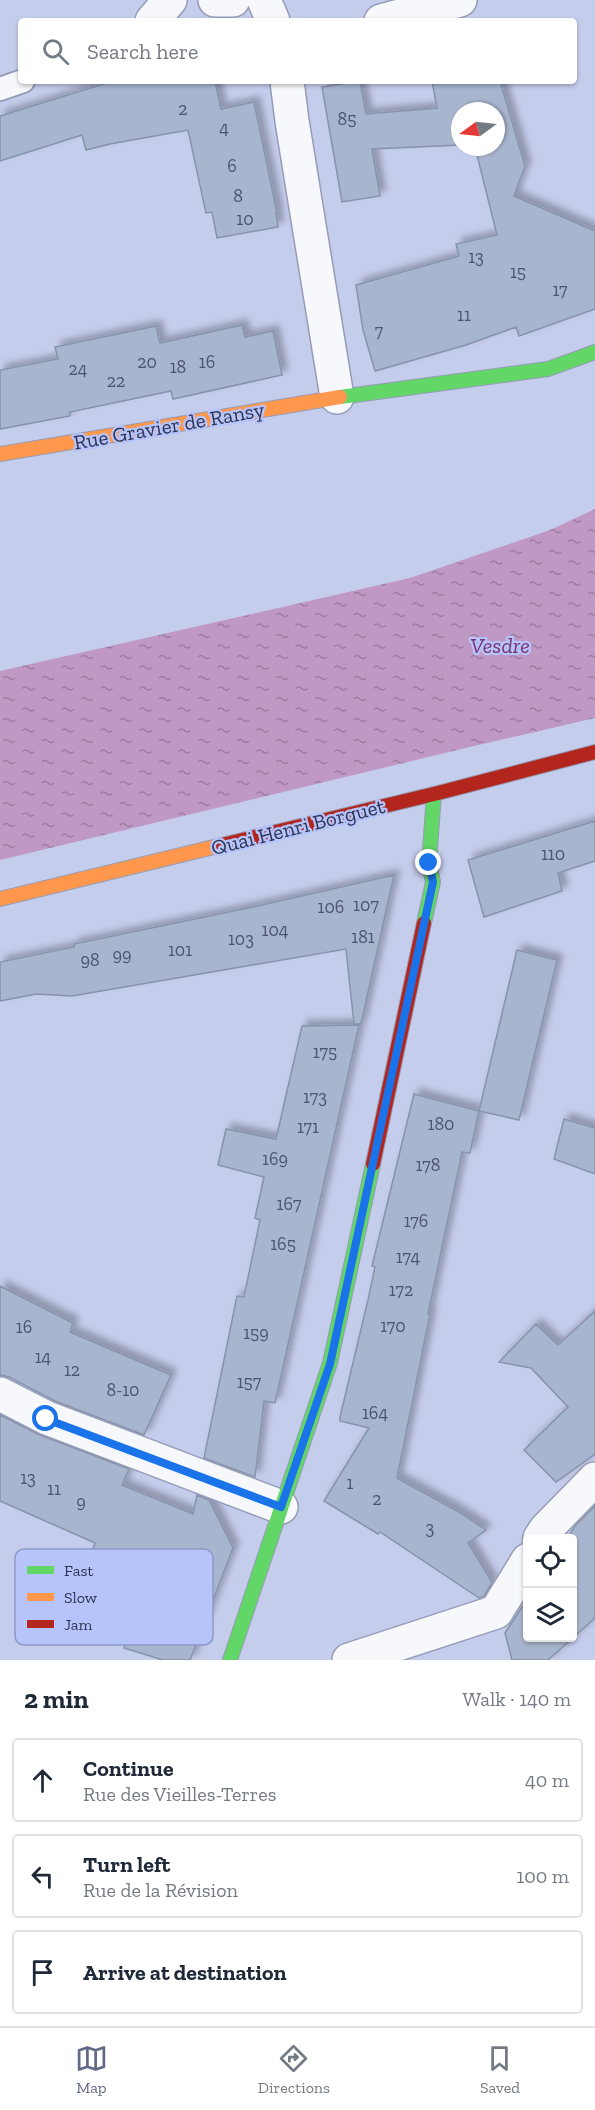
<!DOCTYPE html>
<meta charset="utf-8">
<style>
:root{--surface:#fff;--page:#f6f6f7;--text:#1f2937;--muted:#747a83;--line:#e0e1e3;--accent:#636a87}
body{margin:0;font-family:"Zilla Slab",serif;background:var(--page);color:var(--text)}
.controls{position:absolute;right:18px;bottom:18px;display:grid;overflow:hidden;border-radius:6px;box-shadow:0 2px 4px #0004}
.controls button{width:54px;height:54px;display:grid;place-items:center;padding:0;border:0;border-bottom:2px solid var(--line);background:var(--surface);color:var(--text);font:30px sans-serif}
.compass{position:absolute;left:451px;top:102px;width:54px;height:54px;border-radius:50%;background:var(--surface);box-shadow:0 2px 4px #0004;rotate:255deg}
.stop{position:absolute;width:18px;height:18px;margin:-14px;border:4px solid #1a73e8;border-radius:50%;background:#fff}
.stop.end{background:#1a73e8;border-color:#fff;box-shadow:0 2px 6px #0008}
.list{margin:0;padding:0;list-style:none}
h2{display:flex;justify-content:space-between;align-items:center;height:78px;margin:0;padding:0 24px;font-size:26px}
h2 small{font-size:20px;font-weight:400;color:var(--muted)}
.list li{display:grid;grid-template-columns:39px 1fr auto;gap:18px;align-items:center;box-sizing:border-box;height:84px;margin:0 12px 12px;padding:0 12px;border:2px solid var(--line);border-radius:6px}
.list b{display:block;font-size:22px;white-space:nowrap}
.list p{margin:0;font-size:20px;white-space:nowrap;color:var(--muted)}
.list em{font-size:20px;font-style:normal;color:var(--muted)}
.icon{flex:none;width:33px;height:33px;fill:none;stroke:currentColor;stroke-width:2;stroke-linecap:round;stroke-linejoin:round}
.map{position:relative;flex:none;width:595px;height:1660px;overflow:hidden}
.search{position:absolute;background:var(--surface);box-shadow:0 2px 4px #0004;left:18px;right:18px;top:18px;height:66px;display:flex;align-items:center;gap:15px;box-sizing:border-box;padding:0 21px;border-radius:6px;color:var(--muted);font-size:22px}
.sheet{height:366px;background:var(--surface)}
nav{display:flex;justify-content:space-around;align-items:center;box-sizing:border-box;height:84px;border-top:2px solid var(--line);background:var(--surface);font-size:16px;color:var(--muted)}
nav a{display:grid;justify-items:center;gap:3px}
nav .on{color:var(--accent)}
.map>svg:first-child{display:block}
</style>
<div class="map">
<svg width="595" height="1660" viewBox="0 0 595 1660">
<defs>
<pattern id="water-ripples" width="26" height="14" patternUnits="userSpaceOnUse" patternTransform="scale(1.5)"><rect width="26" height="14" fill="#bf98c3"/><path d="M2 4q2-2 4 0t4 0M15 11q2-2 4 0t4 0" fill="none" stroke="#9c7da1"/></pattern>
<filter id="shadow"><feDropShadow dx="5.5" dy="-5.5" stdDeviation="3" flood-color="#0004"/></filter>
</defs>
<rect width="100%" height="100%" fill="#c5cdec"/>
<path fill="url(#water-ripples)" d="M 595,509 L 595,718 L 474,746 L 0,860 L 0,671 L 410,578 L 550,530 Z"/>
<path fill="#a8b5ce" stroke="#8693ab" stroke-width="1.5" filter="url(#shadow)" d="M 113,81 L 215,81 L 221,109 L 254,102 L 277,213 L 276,213 L 278,227 L 217,238 L 212,212 L 206,213 L 188,130 L 110,144 L 86,150 L 82,135 L 0,161 L 0,116 Z
M 360,81 L 366,114 L 437,108 L 432,81 L 500,81 L 525,166 L 514,196 L 595,231 L 595,309 L 519,336 L 516,327 L 466,345 L 375,371 L 363,330 L 356,285 L 459,256 L 456,244 L 497,235 L 475,147 L 496,147 L 496,111 L 460,111 L 460,145 L 372,149 L 380,196 L 342,202 L 322,87 Z
M 242,325 L 245,337 L 273,331 L 282,375 L 173,399 L 171,391 L 70,412 L 70,416 L 0,429 L 0,370 L 58,359 L 55,347 L 156,326 L 160,343 Z
M 595,821 L 595,861 L 558,873 L 562,891 L 484,917 L 468,860 Z
M 394,875 L 361,1024 L 354,1024 L 346,949 L 72,996 L 36,994 L 0,1001 L 0,962 L 74,947 L 74,944 L 253,907 Z
M 517,950 L 557,960 L 519,1120 L 479,1111 Z
M 359,1025 L 275,1403 L 264,1401 L 255,1477 L 204,1458 L 237,1296 L 244,1297 L 260,1220 L 255,1218 L 264,1177 L 218,1165 L 226,1129 L 276,1139 L 302,1026 Z
M 414,1094 L 479,1111 L 470,1153 L 462,1152 L 428,1314 L 430,1314 L 397,1478 L 459,1512 L 486,1530 L 468,1543 L 492,1582 L 484,1596 L 479,1598 L 380,1532 L 378,1534 L 324,1501 L 369,1428 L 340,1421 L 340,1417 L 368,1300 L 375,1267 L 372,1266 Z
M 564,1119 L 595,1128 L 595,1174 L 554,1159 Z
M 0,1286 L 73,1323 L 70,1332 L 171,1375 L 144,1435 L 55,1401 L 9,1377 L 0,1375 Z
M 595,1311 L 595,1454 L 556,1482 L 524,1450 L 568,1407 L 531,1368 L 499,1362 L 536,1324 L 558,1345 Z
M 0,1415 L 40,1435 L 129,1469 L 122,1485 L 193,1514 L 197,1495 L 209,1500 L 233,1548 L 190,1660 L 163,1660 L 124,1648 L 139,1601 L 82,1584 L 95,1543 L 0,1501 Z
M 595,1506 L 595,1618 L 548,1660 L 512,1660 L 505,1633 L 528,1598 L 528,1638 L 573,1638 L 573,1539 L 567,1539 L 575,1526 Z"/>
<g fill="none" stroke-linecap="round" stroke-linejoin="round">
<defs>
<path id="lane" d="M 0,89 L 23,81"/>
<path id="street" d="M 215,0 L 233,0
M 264,0 L 273,21
M 152,21 L 170,0
M 381,21 L 460,0
M 287,81 L 292,121 L 337,397
M 0,1394 L 47,1418 L 281,1507
M 540,1538 L 546,1529 L 595,1479
M 349,1660 L 496,1612 L 528,1560"/>
<path id="fast" d="M 340,397 L 548,369 L 595,352
M 424,923 L 433,882 L 429,863 L 434,794
M 230,1660 L 330,1363 L 373,1164"/>
<path id="slow" d="M 0,454 L 340,397
M 0,899 L 222,845"/>
<path id="jam" d="M 222,845 L 434,794 L 595,752
M 373,1164 L 424,923"/>
</defs>
<use href="#lane" stroke="#969cb6" stroke-width="26"/>
<use href="#street" stroke="#969cb6" stroke-width="36"/>
<use href="#fast" stroke="#969cb6" stroke-width="16"/>
<use href="#slow" stroke="#969cb6" stroke-width="16"/>
<use href="#jam" stroke="#969cb6" stroke-width="16"/>
<use href="#lane" stroke="#f6f8fc" stroke-width="22"/>
<use href="#street" stroke="#f6f8fc" stroke-width="33"/>
<use href="#fast" stroke="#63d668" stroke-width="14"/>
<use href="#slow" stroke="#ff974d" stroke-width="14"/>
<use href="#jam" stroke="#b3261e" stroke-width="14"/>
</g>
<g fill="none" stroke-linecap="round" stroke-linejoin="round">
<path stroke="#1a73e8" stroke-width="8" d="M 46,1419 L 281,1507 L 330,1364 L 433,882 L 429,863"/>
</g>
<g text-anchor="middle" stroke-width="4.5" stroke-linejoin="round" paint-order="stroke">
<g font-size="18" fill="#4c5470">
<text x="183" y="115">2</text>
<text x="347" y="125">85</text>
<text x="224" y="134">4</text>
<text x="232" y="172">6</text>
<text x="238" y="202">8</text>
<text x="245" y="225">10</text>
<text x="476" y="263">13</text>
<text x="518" y="278">15</text>
<text x="560" y="296">17</text>
<text x="464" y="321">11</text>
<text x="379" y="337">7</text>
<text x="147" y="368">20</text>
<text x="207" y="368">16</text>
<text x="178" y="373">18</text>
<text x="78" y="375">24</text>
<text x="116" y="387">22</text>
<text x="553" y="860">110</text>
<text x="366" y="911">107</text>
<text x="331" y="913">106</text>
<text x="275" y="936">104</text>
<text x="363" y="943">181</text>
<text x="241" y="945">103</text>
<text x="180" y="956">101</text>
<text x="122" y="961">99</text>
<text x="90" y="966">98</text>
<text x="325" y="1058">175</text>
<text x="315" y="1103">173</text>
<text x="441" y="1130">180</text>
<text x="308" y="1133">171</text>
<text x="275" y="1165">169</text>
<text x="428" y="1171">178</text>
<text x="289" y="1210">167</text>
<text x="416" y="1227">176</text>
<text x="283" y="1250">165</text>
<text x="408" y="1263">174</text>
<text x="401" y="1296">172</text>
<text x="393" y="1332">170</text>
<text x="24" y="1333">16</text>
<text x="256" y="1339">159</text>
<text x="43" y="1363">14</text>
<text x="72" y="1376">12</text>
<text x="249" y="1388">157</text>
<text x="123" y="1396">8-10</text>
<text x="375" y="1419">164</text>
<text x="28" y="1484">13</text>
<text x="350" y="1489">1</text>
<text x="54" y="1495">11</text>
<text x="377" y="1505">2</text>
<text x="81" y="1508">9</text>
<text x="430" y="1534">3</text>
</g>
<g font-size="21" fill="#2e3450" stroke="#b6c4fb">
<text transform="translate(169 426) rotate(-10)" y="7">Rue Gravier de Ransy</text>
<text transform="translate(298 827) rotate(-14)" y="7">Quai Henri Borguet</text>
</g>
<g font-size="22" font-style="italic" fill="#7a3370" stroke="#b6c4fb">
<text x="500" y="653">Vesdre</text>
</g>
</g>
<rect x="15" y="1549" width="198" height="96" rx="9" fill="#b6c4fb" stroke="#8d99c8" stroke-width="1.5"/>
<rect x="27" y="1566" width="27" height="8" fill="#63d668"/>
<rect x="27" y="1593" width="27" height="8" fill="#ff974d"/>
<rect x="27" y="1620" width="27" height="8" fill="#b3261e"/>
<g font-size="16" fill="#2e3450">
<text x="64" y="1576">Fast</text>
<text x="64" y="1603">Slow</text>
<text x="64" y="1630">Jam</text>
</g>
</svg>
<div class="controls">
<button><svg class="icon" aria-label="locate" viewBox="0 0 24 24"><circle cx="12" cy="12" r="6"/><path d="M12 2v4M12 18v4M2 12h4M18 12h4"/></svg></button>
<button><svg class="icon" aria-label="layers" viewBox="0 0 24 24"><path d="M12 4l9 5-9 5-9-5zM3 14l9 5 9-5"/></svg></button>
</div>
<svg class="compass" viewBox="-18 -18 36 36"><path d="M0-13l5 13h-10z" fill="#e53935"/><path d="M0 13l5-13h-10z" fill="#747a83"/></svg>
<div class="stop" style="left:46px;top:1419px"></div>
<div class="stop end" style="left:429px;top:863px"></div>
<div class="search"><svg class="icon" aria-label="search" viewBox="0 0 24 24"><circle cx="10" cy="10" r="6"/><path d="M15 15l6 6"/></svg>Search here</div>
</div>
<section class="sheet">
<h2>2 min<small>Walk · 140 m</small></h2>
<ul class="list">
<li><svg class="icon" aria-label="ahead" viewBox="0 0 24 24"><path d="M12 20V5M6 11l6-6 6 6"/></svg><div><b>Continue</b><p>Rue des Vieilles-Terres</p></div><em>40 m</em></li>
<li><svg class="icon" aria-label="left" viewBox="0 0 24 24"><path d="M17 20v-9H6M10 6l-5 5 5 5"/></svg><div><b>Turn left</b><p>Rue de la Révision</p></div><em>100 m</em></li>
<li><svg class="icon" aria-label="arrive" viewBox="0 0 24 24"><path d="M6 21V4h12l-3 4 3 4H6"/></svg><div><b>Arrive at destination</b></div></li>
</ul>
</section>
<nav>
<a class="on"><svg class="icon" aria-label="map" viewBox="0 0 24 24"><path d="M3 6l6-2 6 2 6-2v14l-6 2-6-2-6 2zM9 4v14M15 6v14"/></svg>Map</a>
<a><svg class="icon" aria-label="directions" viewBox="0 0 24 24"><path d="M12 3l9 9-9 9-9-9zM9 14v-3h6M13 9l2 2-2 2"/></svg>Directions</a>
<a><svg class="icon" aria-label="saved" viewBox="0 0 24 24"><path d="M7 4h10v16l-5-4-5 4z"/></svg>Saved</a>
</nav>
